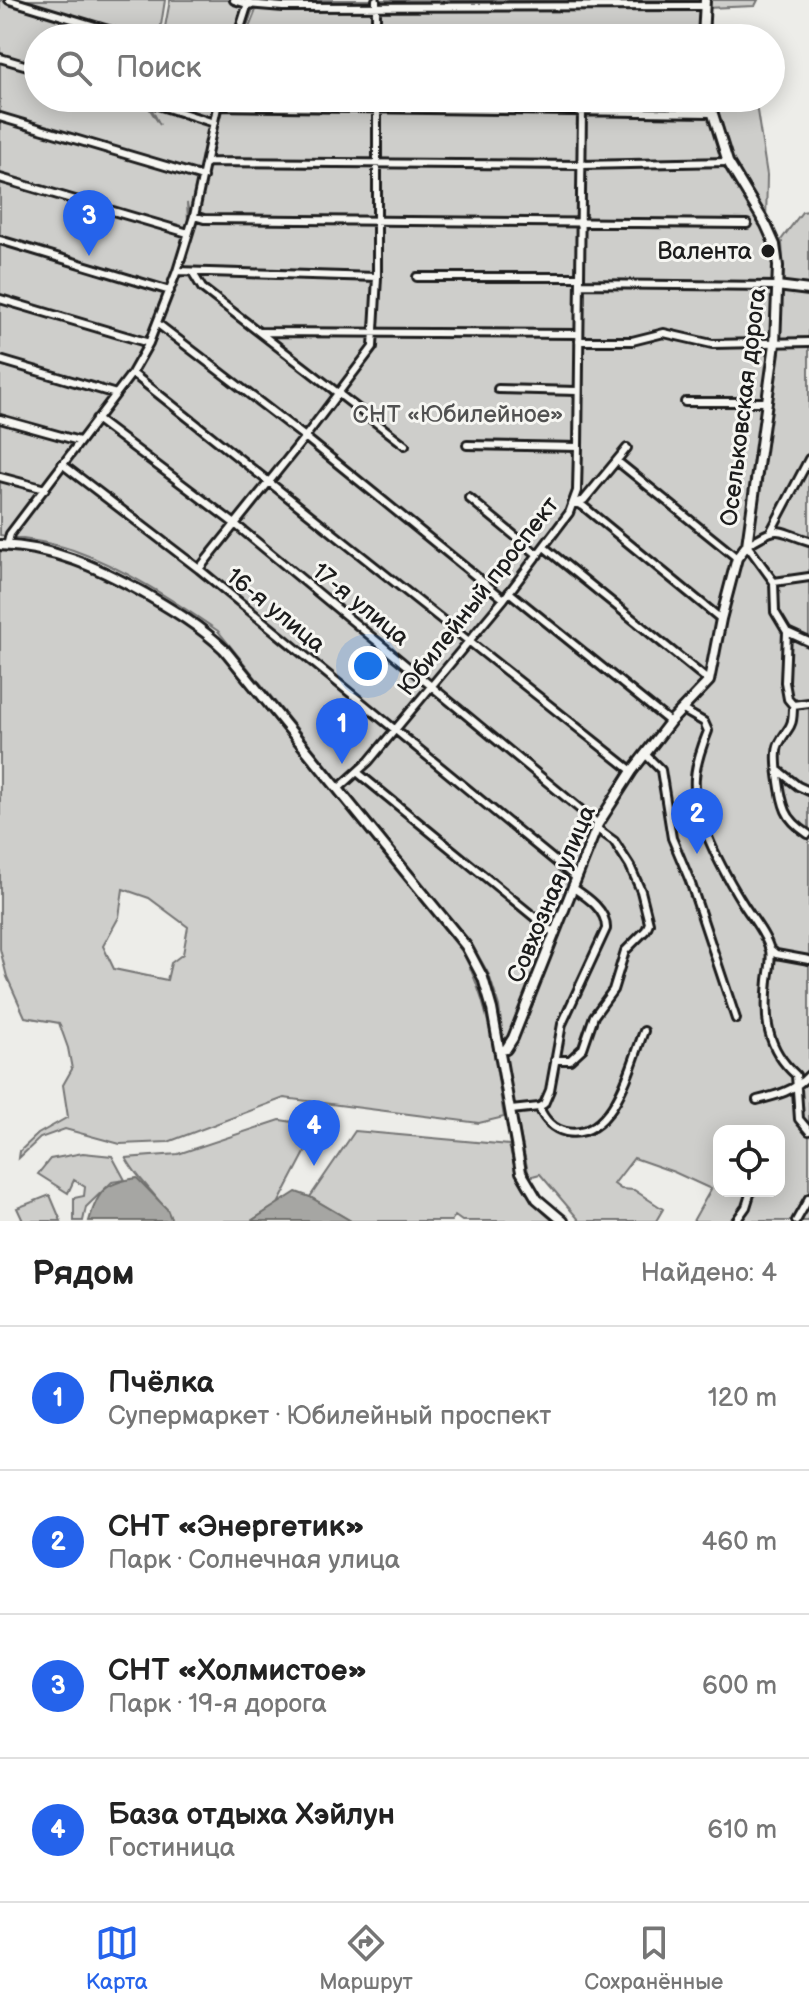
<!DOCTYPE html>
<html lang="ru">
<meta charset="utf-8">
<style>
:root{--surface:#fff;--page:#f2f2f2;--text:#222;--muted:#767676;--line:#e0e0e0;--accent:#2563eb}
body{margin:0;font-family:"Balsamiq Sans",sans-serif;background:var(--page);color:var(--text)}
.controls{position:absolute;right:24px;bottom:24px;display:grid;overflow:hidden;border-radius:16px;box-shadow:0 4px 20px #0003}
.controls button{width:72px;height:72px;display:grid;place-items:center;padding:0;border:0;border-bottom:2px solid var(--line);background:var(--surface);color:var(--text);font:40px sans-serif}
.you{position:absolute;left:368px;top:666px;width:28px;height:28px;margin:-20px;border:6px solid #fff;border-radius:50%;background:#1a73e8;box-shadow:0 0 0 12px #1a73e833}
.badge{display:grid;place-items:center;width:52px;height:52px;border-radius:50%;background:var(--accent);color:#fff;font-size:26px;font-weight:700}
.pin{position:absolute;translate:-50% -66px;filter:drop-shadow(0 2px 4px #0008)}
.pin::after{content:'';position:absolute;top:42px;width:28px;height:24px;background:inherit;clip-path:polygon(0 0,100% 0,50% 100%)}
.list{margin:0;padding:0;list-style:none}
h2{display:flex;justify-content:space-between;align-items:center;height:104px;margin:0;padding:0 32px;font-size:34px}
h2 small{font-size:26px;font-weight:400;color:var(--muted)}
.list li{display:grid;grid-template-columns:52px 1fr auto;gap:24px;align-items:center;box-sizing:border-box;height:144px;padding:0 32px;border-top:2px solid var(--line)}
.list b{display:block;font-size:30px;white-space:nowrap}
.list p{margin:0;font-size:26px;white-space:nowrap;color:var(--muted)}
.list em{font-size:26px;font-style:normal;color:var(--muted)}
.icon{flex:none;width:44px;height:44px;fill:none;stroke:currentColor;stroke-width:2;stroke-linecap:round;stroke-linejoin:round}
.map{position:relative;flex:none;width:809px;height:1221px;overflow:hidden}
.search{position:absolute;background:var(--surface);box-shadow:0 4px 20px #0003;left:24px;right:24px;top:24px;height:88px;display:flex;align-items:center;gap:20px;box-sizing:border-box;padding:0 28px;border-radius:44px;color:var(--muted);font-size:30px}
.sheet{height:680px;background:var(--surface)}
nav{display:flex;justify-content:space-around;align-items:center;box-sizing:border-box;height:112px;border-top:2px solid var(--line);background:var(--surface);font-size:22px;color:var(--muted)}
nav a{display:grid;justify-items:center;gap:4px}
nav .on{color:var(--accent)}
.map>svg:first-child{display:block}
</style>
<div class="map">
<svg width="809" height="1221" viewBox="0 0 809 1221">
<rect width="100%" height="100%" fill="#edede9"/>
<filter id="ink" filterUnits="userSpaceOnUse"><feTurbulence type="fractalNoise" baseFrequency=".0125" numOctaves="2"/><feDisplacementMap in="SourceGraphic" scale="16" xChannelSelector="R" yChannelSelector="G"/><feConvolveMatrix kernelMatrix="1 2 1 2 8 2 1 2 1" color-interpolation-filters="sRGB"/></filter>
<g filter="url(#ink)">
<path fill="#cececb" stroke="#757574" stroke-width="2" fill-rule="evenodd" d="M 0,0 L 165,0 L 159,38 L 38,38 L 38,98 L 151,98 L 149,108 L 160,125 L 151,108 L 153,98 L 225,98 L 189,214 L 187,203 L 188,221 L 226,98 L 755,98 L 767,175 L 766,225 L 775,245 L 777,286 L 809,290 L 809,1221 L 693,1221 L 711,1189 L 674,1172 L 634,1158 L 614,1184 L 621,1189 L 634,1190 L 663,1209 L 656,1221 L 580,1221 L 540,1174 L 529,1177 L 507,1069 L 499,1006 L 489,975 L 473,946 L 218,631 C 173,600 124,568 73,550 C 49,541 24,540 0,535 ZM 719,1131 L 779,1131 L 779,1191 L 719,1191 Z
M 170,0 L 256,0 L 243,38 L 163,38 Z
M 260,0 L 758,0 L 755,6 L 706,8 L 707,38 L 245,38 Z
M 809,211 L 809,286 L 788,285 L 784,281 L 782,242 L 777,241 L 781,240 L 802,212 Z
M 0,551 C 12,552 25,551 37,553 C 88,560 183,617 220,653 L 462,951 C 491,1006 494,1057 504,1117 L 479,1123 L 284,1098 L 168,1142 L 120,1144 L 65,1129 L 40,1138 L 19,1158 L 20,1151 L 38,1134 L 68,1117 L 63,1085 L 72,1069 L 68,1048 L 59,1023 L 25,1017 L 7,977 L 0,949 ZM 123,889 L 149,898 L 188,927 L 183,954 L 171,963 L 167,980 L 114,969 L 103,946 L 119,917 Z
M 280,1120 L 319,1126 L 278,1204 L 251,1221 L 172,1221 C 161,1197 138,1181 126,1158 L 178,1154 Z
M 355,1131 L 509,1145 C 517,1181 524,1197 553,1221 L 462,1221 L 455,1216 L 451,1221 L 351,1221 L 310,1197 Z
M 83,1153 L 112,1156 L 125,1180 L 112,1182 L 86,1207 L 83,1221 L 74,1221 L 74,1198 L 84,1196 L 85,1187 L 74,1180 L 68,1193 L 38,1174 L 50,1159 Z
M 50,1195 L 61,1221 L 23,1221 L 17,1208 Z"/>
<path fill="#a6a6a3" stroke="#6f6f6d" stroke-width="2" d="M 137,1178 L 167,1209 L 172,1221 L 89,1221 C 98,1190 105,1183 137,1178 Z
M 296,1192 L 310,1197 L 351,1221 L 251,1221 Z"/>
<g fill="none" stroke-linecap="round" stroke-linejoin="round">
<defs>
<path id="street" d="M 9,0 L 135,38
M 234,0 L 247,4 L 283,7 L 703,6
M 237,38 L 249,0
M 376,38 L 376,0
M 0,58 L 38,69
M 136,98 L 214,123
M 216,106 L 711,113
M 0,117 L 203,177
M 206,162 L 581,165 L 728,162
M 0,178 L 188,233
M 194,216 L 204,219 L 747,224
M 0,240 L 170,291
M 177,271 L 377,277
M 193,273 L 202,288 L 405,445
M 417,277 L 580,277
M 580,284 L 777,286
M 0,299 L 149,343
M 158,324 L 305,437 L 504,599
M 260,332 L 579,334
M 579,341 L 632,341 L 664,333 L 712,344 L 809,342
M 0,360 L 116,394
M 132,373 L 632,771
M 498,389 L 577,391
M 685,402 L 766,402
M 0,419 L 79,441
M 96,419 L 235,524 L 598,824
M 467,445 L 578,447
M 617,461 L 737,558
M 62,464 L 199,569 L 576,878
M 0,477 L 45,489
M 469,498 L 538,555
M 575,503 L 583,506 L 721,619
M 575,503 L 584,500 L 627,448
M 771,531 L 809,459
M 809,541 C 774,530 781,524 747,545 L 774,582 L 775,612 L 787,632 L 785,682 L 788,699 L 793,705 L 809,703
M 7,546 L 10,534 L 132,373 L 149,343 L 177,271 L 194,216 L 219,98
M 544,547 L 709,681
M 199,569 L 305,437 L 373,347 L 377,277 L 377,98
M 774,582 L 809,577
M 509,592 L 670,722
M 787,632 L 809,642
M 793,705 C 793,731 789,724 779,744 C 773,755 781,800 786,811 C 790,821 799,828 808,834
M 683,710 L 704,722 L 708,731 C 702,746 696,762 695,778 C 692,815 723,871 742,902 C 751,917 766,934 770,950 C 772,959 769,971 768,980 C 764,1019 766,1048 796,1075 L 799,1119 L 809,1131
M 646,755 L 661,770 L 672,838 L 690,881 L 736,1019
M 779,771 L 798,786 L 809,791
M 357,772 L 555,934
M 338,789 L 369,761 L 504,599 L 569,513 L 577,491 L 578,447 L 582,110
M 769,948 L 776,954 L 809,960
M 555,1060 L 570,1060 L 583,1048 L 594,1016 L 613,990 L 625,951 L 646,930 L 649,923 L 641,891 L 630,866 L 614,841 L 596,828
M 757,1100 C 778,1095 794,1091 809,1075
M 539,1107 C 544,1119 553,1129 566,1132 C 614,1141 631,1064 644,1031
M 511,1110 L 539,1107 L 544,1104 L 550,1090 L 562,1024 L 606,929 C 607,910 587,897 572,887
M 736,1221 L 746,1207 L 751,1191
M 796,1221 L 809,1198"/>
<path id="secondary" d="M 703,38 L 705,0
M 777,286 L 809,290
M 0,545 C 54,547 97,567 144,593 C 173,610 200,626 224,649 L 466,946 L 483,978 L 492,1009 L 521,1172 L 537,1199 L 563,1221
M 500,1051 L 506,1049 L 513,1038 L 598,824 L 632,771 L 670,722 L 709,681 L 721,619 L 737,558 L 747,545 L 775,344 L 778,266 L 775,245 L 766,225 L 728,162 L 708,98"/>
</defs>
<use href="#street" stroke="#1c1c1c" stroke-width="12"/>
<use href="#secondary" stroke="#1c1c1c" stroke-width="14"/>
<use href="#street" stroke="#f6f6f2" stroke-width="6"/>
<use href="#secondary" stroke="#f6f6f2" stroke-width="8"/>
</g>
</g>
<circle fill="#1c1c1c" stroke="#f6f6f2" stroke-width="3" cx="768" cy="251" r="8"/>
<g text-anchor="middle" stroke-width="6" stroke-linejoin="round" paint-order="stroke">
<g font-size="24" fill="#1c1c1c" stroke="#f6f6f2" text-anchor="end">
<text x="752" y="259">Валента</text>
</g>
<g font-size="24" fill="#1c1c1c" stroke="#f6f6f2">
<text transform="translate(743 407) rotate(-83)" y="8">Осельковская дорога</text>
<text transform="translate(478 596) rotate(-52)" y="8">Юбилейный проспект</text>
<text transform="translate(361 604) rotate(39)" y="8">17-я улица</text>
<text transform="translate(276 610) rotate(39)" y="8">16-я улица</text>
<text transform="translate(551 894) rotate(-67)" y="8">Совхозная улица</text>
</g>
<g font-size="24" fill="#515151" stroke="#f6f6f2">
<text x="458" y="422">СНТ «Юбилейное»</text>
</g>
</g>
</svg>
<div class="controls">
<button><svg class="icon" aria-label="locate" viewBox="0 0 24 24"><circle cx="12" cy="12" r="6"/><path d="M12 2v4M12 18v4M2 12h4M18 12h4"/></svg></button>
</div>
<div class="you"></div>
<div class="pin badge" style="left:342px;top:764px">1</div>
<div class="pin badge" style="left:697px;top:854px">2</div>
<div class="pin badge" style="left:89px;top:256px">3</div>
<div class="pin badge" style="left:314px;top:1166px">4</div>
<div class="search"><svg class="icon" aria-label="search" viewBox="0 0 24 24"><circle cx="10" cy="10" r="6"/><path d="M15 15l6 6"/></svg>Поиск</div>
</div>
<section class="sheet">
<h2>Рядом<small>Найдено: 4</small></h2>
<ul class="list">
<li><span class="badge">1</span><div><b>Пчёлка</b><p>Супермаркет · Юбилейный проспект</p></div><em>120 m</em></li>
<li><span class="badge">2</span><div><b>СНТ «Энергетик»</b><p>Парк · Солнечная улица</p></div><em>460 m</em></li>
<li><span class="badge">3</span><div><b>СНТ «Холмистое»</b><p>Парк · 19-я дорога</p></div><em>600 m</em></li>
<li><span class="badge">4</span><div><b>База отдыха Хэйлун</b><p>Гостиница</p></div><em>610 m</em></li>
</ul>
</section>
<nav>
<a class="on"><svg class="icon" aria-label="map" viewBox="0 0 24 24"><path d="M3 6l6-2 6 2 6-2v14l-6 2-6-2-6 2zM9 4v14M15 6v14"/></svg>Карта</a>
<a><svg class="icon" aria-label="directions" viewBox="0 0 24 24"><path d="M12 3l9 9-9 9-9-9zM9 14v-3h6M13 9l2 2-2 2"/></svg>Маршрут</a>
<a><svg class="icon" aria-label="saved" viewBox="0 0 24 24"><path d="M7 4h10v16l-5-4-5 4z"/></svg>Сохранённые</a>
</nav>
